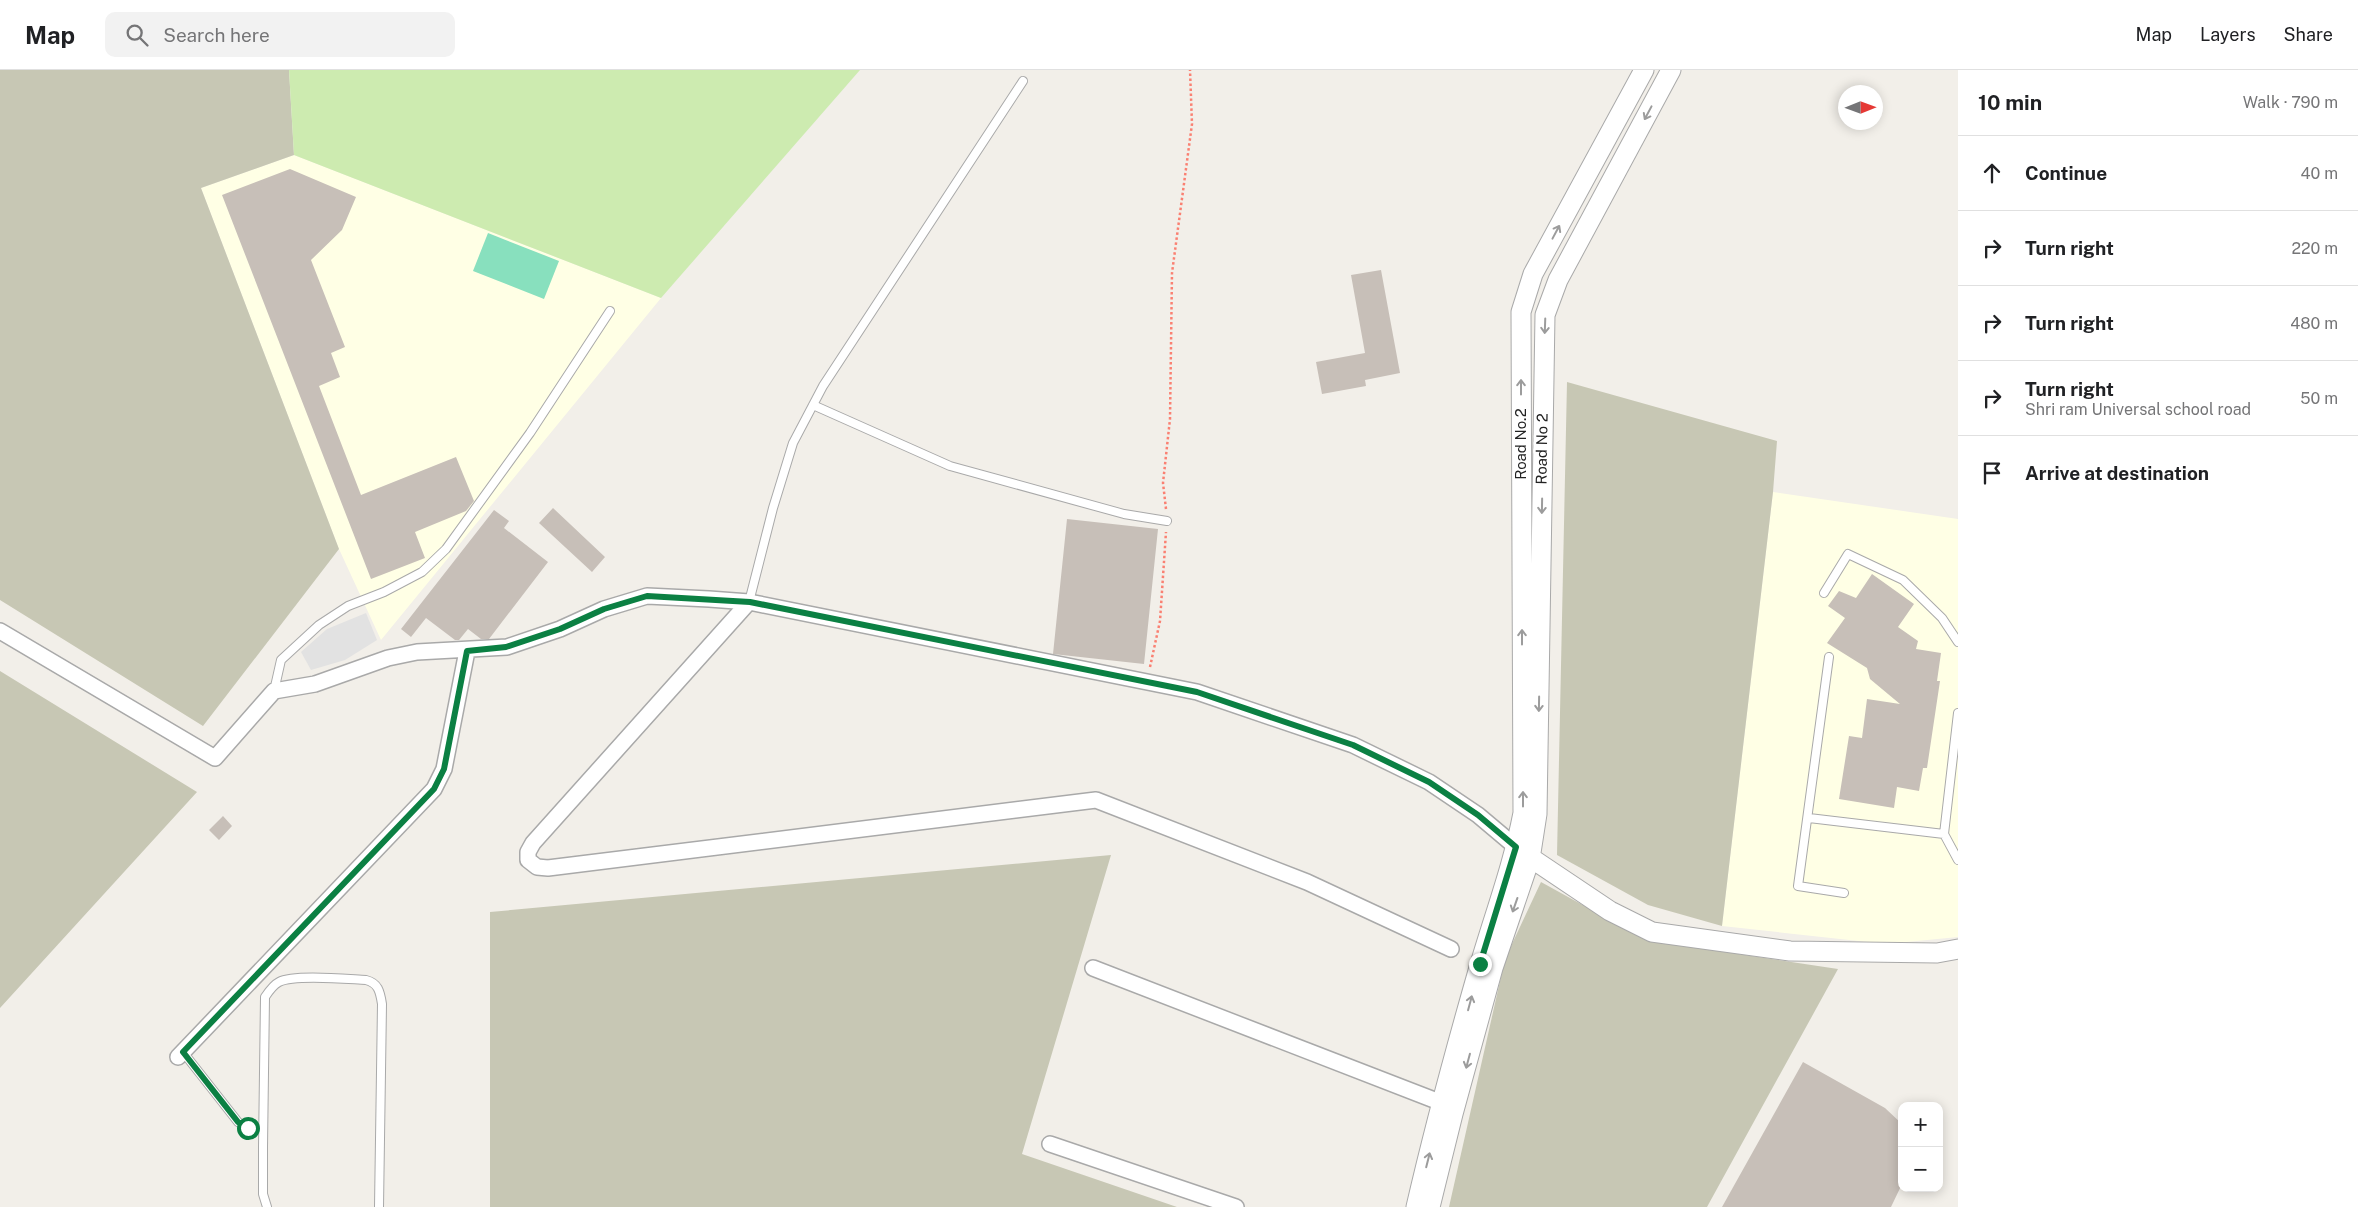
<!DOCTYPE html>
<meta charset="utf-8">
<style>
:root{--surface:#fff;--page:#f2f2f2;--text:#202124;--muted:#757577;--line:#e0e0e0}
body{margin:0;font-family:"Public Sans",sans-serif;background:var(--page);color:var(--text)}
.controls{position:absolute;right:15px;bottom:15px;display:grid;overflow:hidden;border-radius:10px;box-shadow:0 2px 12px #0003}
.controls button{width:45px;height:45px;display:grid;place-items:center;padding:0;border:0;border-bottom:1px solid var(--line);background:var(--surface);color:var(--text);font:25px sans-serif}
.compass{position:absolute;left:1838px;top:15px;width:45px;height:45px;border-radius:50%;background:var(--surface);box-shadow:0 2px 12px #0003;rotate:89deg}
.stop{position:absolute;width:15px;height:15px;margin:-11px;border:4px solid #0b8043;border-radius:50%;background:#fff}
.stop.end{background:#0b8043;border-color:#fff;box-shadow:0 1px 5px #0008}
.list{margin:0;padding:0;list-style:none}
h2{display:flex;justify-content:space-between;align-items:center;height:65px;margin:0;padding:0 20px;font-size:21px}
h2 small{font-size:16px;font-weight:400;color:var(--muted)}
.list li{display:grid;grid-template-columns:32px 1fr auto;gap:15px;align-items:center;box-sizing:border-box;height:75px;padding:0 20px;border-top:1px solid var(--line)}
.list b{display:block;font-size:19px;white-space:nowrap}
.list p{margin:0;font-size:16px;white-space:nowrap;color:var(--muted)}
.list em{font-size:16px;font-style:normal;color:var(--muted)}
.icon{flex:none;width:28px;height:28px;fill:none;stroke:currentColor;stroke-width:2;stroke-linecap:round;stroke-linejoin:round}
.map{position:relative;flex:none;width:1958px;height:1137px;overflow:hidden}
header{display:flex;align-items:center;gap:30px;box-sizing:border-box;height:70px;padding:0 25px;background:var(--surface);border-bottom:1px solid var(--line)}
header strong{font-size:24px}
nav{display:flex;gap:28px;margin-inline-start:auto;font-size:18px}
.search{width:350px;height:45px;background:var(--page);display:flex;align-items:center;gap:12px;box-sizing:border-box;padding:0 18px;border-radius:10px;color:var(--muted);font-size:19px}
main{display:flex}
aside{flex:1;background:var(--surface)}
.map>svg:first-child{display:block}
</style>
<header>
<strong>Map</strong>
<div class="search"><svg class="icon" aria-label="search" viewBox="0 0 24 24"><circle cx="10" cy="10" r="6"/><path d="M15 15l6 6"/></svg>Search here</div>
<nav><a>Map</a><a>Layers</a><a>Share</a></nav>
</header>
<main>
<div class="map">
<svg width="1958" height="1137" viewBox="0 0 1958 1137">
<rect width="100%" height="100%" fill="#f2efe9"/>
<path fill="#ffffe5" d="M 294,85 L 661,228 L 381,570 L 339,479 L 201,118 Z
M 1773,422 L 1958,449 L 1958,867 L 1886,874 L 1722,856 Z"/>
<path fill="#c7c7b4" d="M 0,0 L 289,0 L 294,85 L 201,118 L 339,479 L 203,656 L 0,530 Z
M 1567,312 L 1777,371 L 1773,422 L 1722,856 L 1648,835 L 1557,785 Z
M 0,601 L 197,722 L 0,938 Z
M 1111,785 L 1022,1084 L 1177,1137 L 490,1137 L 490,842 Z
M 1541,812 L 1646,870 L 1838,899 L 1707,1137 L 1449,1137 L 1505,889 Z"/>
<path fill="#cdebb0" d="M 289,0 L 860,0 L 661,228 L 294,85 Z"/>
<path fill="#88e0be" d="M 488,163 L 559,191 L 544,229 L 473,201 Z"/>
<path fill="#e2e2e2" d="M 366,543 L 377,570 L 345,590 L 311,600 L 301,582 L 327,559 Z"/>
<path fill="#c7bfb8" d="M 290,99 L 356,127 L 342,160 L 311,190 L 345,277 L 331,283 L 340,307 L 319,316 L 361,425 L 456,387 L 474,431 L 466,441 L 415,462 L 425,488 L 371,509 L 222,125 Z
M 1381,200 L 1400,303 L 1365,310 L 1366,316 L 1322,324 L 1316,292 L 1365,283 L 1351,205 Z
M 553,438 L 605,487 L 592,502 L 539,453 Z
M 494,440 L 509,451 L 504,458 L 548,492 L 489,569 L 481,569 L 468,559 L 459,570 L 455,570 L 426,548 L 411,567 L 401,559 Z
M 1067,449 L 1158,459 L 1144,594 L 1053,584 Z
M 1872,504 L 1914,534 L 1898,557 L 1918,571 L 1916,579 L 1941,583 L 1937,611 L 1940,611 L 1927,698 L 1923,698 L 1919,721 L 1897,717 L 1894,738 L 1839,729 L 1849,666 L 1862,668 L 1867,629 L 1900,634 L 1870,609 L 1867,598 L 1827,573 L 1845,548 L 1828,536 L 1839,521 L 1856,528 Z
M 223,746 L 232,756 L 219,770 L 209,760 Z
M 1803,992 L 1885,1038 L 1902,1054 L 1902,1114 L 1891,1137 L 1722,1137 Z"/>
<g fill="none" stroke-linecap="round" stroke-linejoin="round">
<defs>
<path id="service" d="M 813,335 L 950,396 L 1124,444 L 1167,451
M 1824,523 L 1848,484 L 1903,510 L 1942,548 L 1958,572
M 749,532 L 773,438 L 793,373 L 823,316 L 1023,11
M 1829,587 L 1798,816 L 1844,823
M 274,621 L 281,590 L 319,555 L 348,536 L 384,522 L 422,502 L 446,479 L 530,363 L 610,241
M 1958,643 L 1944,764 L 1958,790
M 1809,748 L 1944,764
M 183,982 L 238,1052 L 248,1058 L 263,1060
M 267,1137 L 263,1124 L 263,1077 L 265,927 C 269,921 273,915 279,912 C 294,904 346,909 366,910 C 378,913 380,921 382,934 L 379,1137"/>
<path id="minor" d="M 749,532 L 533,773 L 528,782 L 528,790 L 537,797 L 548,798 L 1096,730 L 1307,812 L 1451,879
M 0,561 L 215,688 L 274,621 L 315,614 L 388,588 L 417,582 L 507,577 L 560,559 L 604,539 L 647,526 L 709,529 L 749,532 L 1197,622 L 1353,675 L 1429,712 L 1478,745 L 1516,777
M 1093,898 L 1442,1033
M 178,987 L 434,719 L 444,699 L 467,581
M 1050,1074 L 1236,1137"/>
<path id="tertiary" d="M 1522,782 L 1610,841 L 1652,862 L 1790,881 L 1937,883 L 1958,879
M 1416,1137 C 1435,1055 1457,974 1480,894 C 1495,843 1513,795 1523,743 L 1521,242 L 1533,204 L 1644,0
M 1430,1137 L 1453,1044 L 1493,898 L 1530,789 L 1537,744 L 1545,245 L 1558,210 L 1671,0"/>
</defs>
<use href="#service" stroke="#a9a9a9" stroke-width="10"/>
<use href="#minor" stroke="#a9a9a9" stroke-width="18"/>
<use href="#tertiary" stroke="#a9a9a9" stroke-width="21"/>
<path stroke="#fa8072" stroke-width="2.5" stroke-dasharray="2.5 2.5" stroke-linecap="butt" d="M 1166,439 L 1163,413 L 1170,349 L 1172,203 L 1192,54 L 1190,0
M 1150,597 L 1160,551 L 1166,462"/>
<use href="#service" stroke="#fff" stroke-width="8"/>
<use href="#minor" stroke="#fff" stroke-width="15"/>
<use href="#tertiary" stroke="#fff" stroke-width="19"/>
</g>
<defs><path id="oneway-shaft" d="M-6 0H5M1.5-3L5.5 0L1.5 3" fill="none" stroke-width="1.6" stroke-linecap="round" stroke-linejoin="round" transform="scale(1.25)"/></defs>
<g stroke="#9c9c9c">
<use href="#oneway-shaft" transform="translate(1648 43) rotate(118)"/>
<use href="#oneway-shaft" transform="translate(1556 162) rotate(-62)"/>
<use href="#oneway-shaft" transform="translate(1545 256) rotate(92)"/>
<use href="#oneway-shaft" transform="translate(1521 317) rotate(-90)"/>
<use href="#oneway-shaft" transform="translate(1542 436) rotate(91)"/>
<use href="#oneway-shaft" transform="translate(1522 567) rotate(-90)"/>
<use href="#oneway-shaft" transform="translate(1539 634) rotate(91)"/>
<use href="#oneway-shaft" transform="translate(1523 729) rotate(-90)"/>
<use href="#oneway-shaft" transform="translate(1515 835) rotate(109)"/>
<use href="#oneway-shaft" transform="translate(1470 933) rotate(-75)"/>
<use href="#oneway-shaft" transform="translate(1468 991) rotate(105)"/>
<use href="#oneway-shaft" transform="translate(1428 1090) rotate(-76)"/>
</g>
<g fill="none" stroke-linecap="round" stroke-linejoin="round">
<path stroke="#0b8043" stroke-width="6" d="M 248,1058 L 238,1052 L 183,982 L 434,719 L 444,699 L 467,581 L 506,577 L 560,559 L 604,539 L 647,526 L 750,532 L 1197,622 L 1353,675 L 1429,712 L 1478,745 L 1516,777 L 1480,894"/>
</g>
<g text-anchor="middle" stroke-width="5" stroke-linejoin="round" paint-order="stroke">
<g font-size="15" fill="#222" stroke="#fff">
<text transform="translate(1521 374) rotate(-90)" y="5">Road No.2</text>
<text transform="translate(1542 379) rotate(-89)" y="5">Road No 2</text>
</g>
</g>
</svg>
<div class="controls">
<button>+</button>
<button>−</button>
</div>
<svg class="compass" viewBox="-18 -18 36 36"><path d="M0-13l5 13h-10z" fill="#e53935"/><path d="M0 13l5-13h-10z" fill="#757577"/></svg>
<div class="stop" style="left:248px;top:1058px"></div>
<div class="stop end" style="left:1480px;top:894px"></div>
</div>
<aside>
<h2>10 min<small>Walk · 790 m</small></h2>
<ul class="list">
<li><svg class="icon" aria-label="ahead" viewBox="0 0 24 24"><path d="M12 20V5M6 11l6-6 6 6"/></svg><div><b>Continue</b></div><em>40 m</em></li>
<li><svg class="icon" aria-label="right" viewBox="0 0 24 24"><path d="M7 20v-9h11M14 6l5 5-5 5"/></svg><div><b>Turn right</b></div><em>220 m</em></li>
<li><svg class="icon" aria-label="right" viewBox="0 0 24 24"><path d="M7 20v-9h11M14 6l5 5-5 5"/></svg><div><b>Turn right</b></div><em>480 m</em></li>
<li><svg class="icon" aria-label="right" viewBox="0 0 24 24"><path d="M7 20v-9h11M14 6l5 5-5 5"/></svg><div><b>Turn right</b><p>Shri ram Universal school road</p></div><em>50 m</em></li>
<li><svg class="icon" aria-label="arrive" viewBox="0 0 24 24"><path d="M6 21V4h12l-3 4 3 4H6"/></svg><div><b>Arrive at destination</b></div></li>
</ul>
</aside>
</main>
